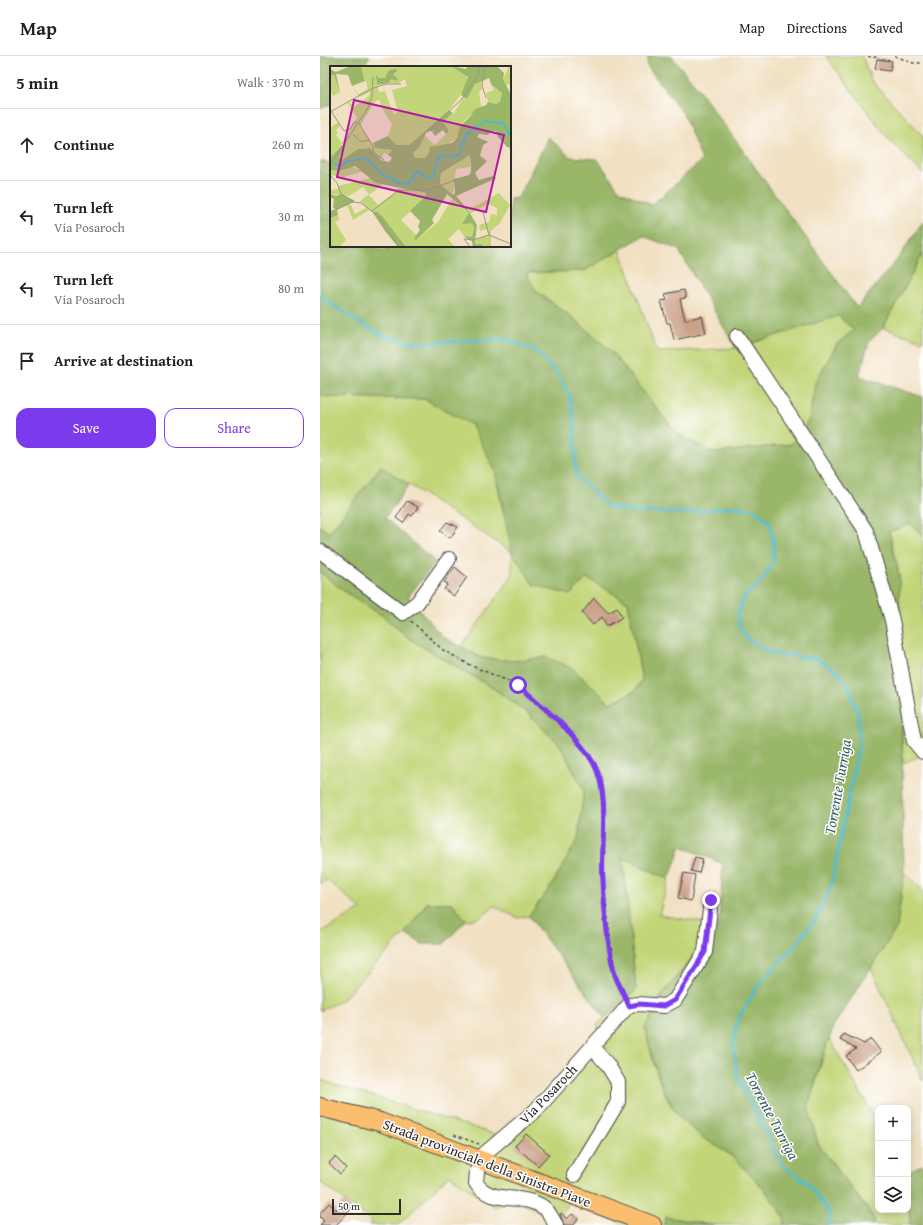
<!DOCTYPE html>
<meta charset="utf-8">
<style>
:root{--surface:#fff;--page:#f2f2f2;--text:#222;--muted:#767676;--line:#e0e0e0;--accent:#7c3aed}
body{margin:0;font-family:"Gentium Book Plus",serif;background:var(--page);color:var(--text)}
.controls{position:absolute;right:12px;bottom:12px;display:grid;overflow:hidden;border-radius:8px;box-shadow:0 2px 10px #0003}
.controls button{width:36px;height:36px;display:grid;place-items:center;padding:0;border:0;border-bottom:1px solid var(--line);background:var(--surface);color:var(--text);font:20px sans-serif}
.scale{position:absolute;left:12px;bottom:10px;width:69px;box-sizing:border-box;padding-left:4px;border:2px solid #2b2b2b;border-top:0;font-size:11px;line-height:14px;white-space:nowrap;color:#2b2b2b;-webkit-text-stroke:3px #fff;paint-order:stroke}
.stop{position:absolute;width:12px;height:12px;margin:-9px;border:3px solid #7c3aed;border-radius:50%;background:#fff}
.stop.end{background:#7c3aed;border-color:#fff;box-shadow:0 1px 4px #0008}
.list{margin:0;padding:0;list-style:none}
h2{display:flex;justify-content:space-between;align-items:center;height:52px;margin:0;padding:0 16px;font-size:17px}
h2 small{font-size:13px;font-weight:400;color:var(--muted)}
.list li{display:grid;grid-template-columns:26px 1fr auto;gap:12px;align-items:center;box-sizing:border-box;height:72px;padding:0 16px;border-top:1px solid var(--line)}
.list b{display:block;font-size:15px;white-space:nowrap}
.list p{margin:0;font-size:13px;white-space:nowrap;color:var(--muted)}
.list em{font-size:13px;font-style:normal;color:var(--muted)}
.actions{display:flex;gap:8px;padding:12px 16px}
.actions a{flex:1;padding:9px 0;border:1px solid var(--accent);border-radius:12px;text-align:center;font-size:14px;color:var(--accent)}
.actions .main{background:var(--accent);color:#fff}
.icon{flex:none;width:22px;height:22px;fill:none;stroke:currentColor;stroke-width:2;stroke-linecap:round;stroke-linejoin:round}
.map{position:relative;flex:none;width:603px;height:1169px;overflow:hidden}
header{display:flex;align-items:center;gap:24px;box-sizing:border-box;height:56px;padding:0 20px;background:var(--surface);border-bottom:1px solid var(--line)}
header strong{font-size:19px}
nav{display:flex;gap:22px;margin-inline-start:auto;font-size:14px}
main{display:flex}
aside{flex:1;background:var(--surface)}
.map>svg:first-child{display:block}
</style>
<header>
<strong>Map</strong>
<nav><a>Map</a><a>Directions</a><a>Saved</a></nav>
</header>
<main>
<aside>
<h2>5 min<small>Walk · 370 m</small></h2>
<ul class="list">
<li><svg class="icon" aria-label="ahead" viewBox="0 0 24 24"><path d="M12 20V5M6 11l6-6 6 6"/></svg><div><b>Continue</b></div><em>260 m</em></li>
<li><svg class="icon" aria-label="left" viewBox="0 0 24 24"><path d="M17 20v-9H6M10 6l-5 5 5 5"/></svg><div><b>Turn left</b><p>Via Posaroch</p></div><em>30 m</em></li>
<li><svg class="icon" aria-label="left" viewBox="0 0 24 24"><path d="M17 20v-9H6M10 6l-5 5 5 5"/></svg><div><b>Turn left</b><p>Via Posaroch</p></div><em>80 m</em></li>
<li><svg class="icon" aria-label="arrive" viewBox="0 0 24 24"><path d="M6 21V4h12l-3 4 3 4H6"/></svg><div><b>Arrive at destination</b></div></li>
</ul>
<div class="actions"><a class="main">Save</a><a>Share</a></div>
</aside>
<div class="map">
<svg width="603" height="1169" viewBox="0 0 603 1169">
<rect width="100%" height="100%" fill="#fff"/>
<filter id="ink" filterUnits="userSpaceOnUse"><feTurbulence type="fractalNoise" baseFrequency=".025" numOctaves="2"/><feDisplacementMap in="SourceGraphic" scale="8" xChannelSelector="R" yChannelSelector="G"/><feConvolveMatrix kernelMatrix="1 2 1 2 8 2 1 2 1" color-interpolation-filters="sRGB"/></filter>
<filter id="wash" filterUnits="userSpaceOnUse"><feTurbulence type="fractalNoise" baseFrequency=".012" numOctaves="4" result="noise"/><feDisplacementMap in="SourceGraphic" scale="16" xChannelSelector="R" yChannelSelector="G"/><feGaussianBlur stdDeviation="0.9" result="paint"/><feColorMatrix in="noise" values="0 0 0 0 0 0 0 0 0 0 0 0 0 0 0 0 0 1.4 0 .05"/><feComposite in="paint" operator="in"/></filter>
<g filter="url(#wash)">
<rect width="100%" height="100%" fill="#f1e0c1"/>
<path fill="#c2d579" stroke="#768052" d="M 506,0 L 542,0 L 551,24 L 603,80 L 603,118 L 567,81 Z
M 300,193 L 337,296 L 416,292 L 518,260 L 534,274 L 517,288 L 495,327 L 489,364 L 472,388 L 393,397 L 357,378 L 291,295 L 254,263 L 216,235 L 206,217 L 264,215 Z
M 603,197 L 603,285 L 563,272 Z
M 0,338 L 8,341 L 105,343 L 152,369 L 175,414 L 183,457 L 267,522 L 308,546 L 322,624 L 315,635 L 290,647 L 227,601 L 195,605 L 162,602 L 141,591 L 192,520 L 192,496 L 62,411 L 9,477 L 0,472 Z
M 591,468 L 603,480 L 603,701 L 600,700 L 583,707 L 579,519 L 569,475 Z
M 0,516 L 24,535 L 63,560 L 91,584 L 173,632 L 206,656 L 240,689 L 264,734 L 258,783 L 232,829 L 209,860 L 198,862 L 174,850 C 165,859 159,864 146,864 L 132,847 L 107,847 L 85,877 L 23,943 L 0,955 L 0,877 L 41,853 L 7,824 L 0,828 Z
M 303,802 L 349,823 L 339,859 L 399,869 L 342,939 L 325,972 C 332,1000 338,1032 355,1055 C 368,1074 391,1085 409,1098 C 429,1112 451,1143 466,1162 L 463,1169 L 392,1169 L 346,1161 L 344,1169 L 305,1169 L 250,1146 L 235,1167 L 230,1159 L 192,1143 L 176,1151 L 129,1119 L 78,1169 L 49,1169 L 52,1165 L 0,1126 L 0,1024 L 184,1081 L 281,977 L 277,969 L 316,934 Z
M 584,817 L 603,834 L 603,1025 L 551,912 L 577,871 Z
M 509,982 L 558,1067 L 558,1154 L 588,1154 L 588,1140 L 590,1169 L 554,1169 L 554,1162 L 498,1088 L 488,1051 Z"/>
<path fill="#99b669" stroke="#62704a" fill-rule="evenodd" d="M 0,0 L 50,0 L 42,11 L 11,11 L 11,48 L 0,53 Z
M 328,0 L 351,0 L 376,30 L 537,252 L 580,200 L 603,165 L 603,197 L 563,272 L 549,286 L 539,320 L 603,341 L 603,480 L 591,468 L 569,476 L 579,519 L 584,817 L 577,871 L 514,969 L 502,1002 L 488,1051 L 498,1088 L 554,1162 L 554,1169 L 463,1169 L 465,1162 L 447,1136 L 411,1099 L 383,1082 L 355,1055 L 343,1032 L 332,1001 L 325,972 L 342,939 L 399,869 L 403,808 L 361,790 L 349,823 L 303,802 L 316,934 L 284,961 L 209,860 L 232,829 L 258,783 L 264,734 L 240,689 L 206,656 L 173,632 L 91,584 L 63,560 L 24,535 L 0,516 L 0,470 L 9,477 L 61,410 L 89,429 L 65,462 L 115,506 L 88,541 L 123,581 L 162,602 L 195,605 L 227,601 L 252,612 L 290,647 L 315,635 L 322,624 L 308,546 L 267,522 L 250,539 L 214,529 L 192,496 L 175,414 L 152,369 L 105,343 L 8,341 L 0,338 L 0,105 L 11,108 L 11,190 L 49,190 L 67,195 L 68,190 L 190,190 L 190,143 L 198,142 L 228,81 L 250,101 L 277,103 L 299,134 L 332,149 L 382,104 L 363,57 L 327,10 ZM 323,180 L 358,193 L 416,292 L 518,260 L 534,274 L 517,288 L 495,327 L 489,364 L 472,388 L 393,397 L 357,378 L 291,295 L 254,263 L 216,235 L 206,217 L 264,215 Z
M 107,847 L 132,847 L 146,864 L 124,888 L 102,888 L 85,877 Z
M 603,1108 L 603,1169 L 590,1169 L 588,1116 Z
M 345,1161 L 392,1169 L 344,1169 Z"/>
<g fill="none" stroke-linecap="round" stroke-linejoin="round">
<path stroke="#50bccb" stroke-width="3" d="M 0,240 L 30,261 L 66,281 L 98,287 L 185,283 L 218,296 L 238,319 L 249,339 L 254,362 L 256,420 L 289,451 L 318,456 L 365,457 L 410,451 L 434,453 L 450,467 L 454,488 L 453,507 L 442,524 L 423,542 L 418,558 L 420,574 L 430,585 L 451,597 L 497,603 L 518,616 L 528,629 L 538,658 L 539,688 L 511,831 L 495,864 L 477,887 L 439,928 L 417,965 L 413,989 L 418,1022 L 463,1110 L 489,1128 L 510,1158 L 509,1169"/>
</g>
<g id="blocks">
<path fill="#cba089" d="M 557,3 L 572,5 L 570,15 L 555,13 Z
M 364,234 L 366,242 L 360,243 L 365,264 L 382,260 L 386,277 L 354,284 L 350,267 L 347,267 L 341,245 L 347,244 L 345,238 Z
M 87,445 L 98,451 L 92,460 L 89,458 L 83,467 L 76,462 Z
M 127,466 L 138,471 L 130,482 L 120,475 Z
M 135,511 L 147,521 L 134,540 L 124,533 L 128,528 L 124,526 Z
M 274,542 L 288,557 L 297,552 L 302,561 L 287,570 L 282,561 L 273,569 L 262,557 Z
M 375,801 L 383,803 L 379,817 L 371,815 Z
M 364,817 L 375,819 L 371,845 L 358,842 Z
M 524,978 L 544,988 L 551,983 L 561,996 L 536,1014 L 526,1000 L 536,993 L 520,984 Z
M 206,1078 L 229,1098 L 218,1110 L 195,1090 Z
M 15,1101 L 26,1112 L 20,1118 L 9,1107 Z
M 24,1145 L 32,1152 L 16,1169 L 0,1169 L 4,1165 L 0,1161 L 0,1157 L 9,1147 L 16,1154 Z
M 241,1157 L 247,1163 L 252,1158 L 258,1163 L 254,1169 L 244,1169 L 240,1158 Z"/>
</g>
</g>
<g filter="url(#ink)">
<use href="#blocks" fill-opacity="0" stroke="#494642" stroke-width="1"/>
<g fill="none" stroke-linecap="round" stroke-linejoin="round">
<defs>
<path id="minor" d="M 417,280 L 546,475 L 572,564 L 594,685 L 603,696
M 0,495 L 83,557 L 97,547 L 129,503
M 164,1098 L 216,1054 L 309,949 L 319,948 L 344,950 L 355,944 L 385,896 L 391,844
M 157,1115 L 156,1127 C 170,1149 204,1137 223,1151 C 229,1155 232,1163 236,1169
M 254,1119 L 298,1046 L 298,1026 L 287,1008 L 272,991"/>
<path id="major" d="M 0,1051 L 60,1066 L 332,1169"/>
</defs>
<use href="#minor" stroke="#494642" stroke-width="16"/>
<use href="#major" stroke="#494642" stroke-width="20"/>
<path stroke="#494642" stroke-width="1.5" stroke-dasharray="3 3" stroke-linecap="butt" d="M 548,0 L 553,2 L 558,0
M 575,0 L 593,7 L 603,7
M 91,565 L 123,594 L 152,610 L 198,629 L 256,684 L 274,708 L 281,731 L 284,774 L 283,824 L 291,890 L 296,921 L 304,939
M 134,1079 L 159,1088"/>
<use href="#minor" stroke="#fff" stroke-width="14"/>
<use href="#major" stroke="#fabe6e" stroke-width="18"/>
</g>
</g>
<g fill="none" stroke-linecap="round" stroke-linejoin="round" filter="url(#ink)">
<path stroke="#7c3aed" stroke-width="5" d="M 198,629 C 222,650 259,680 274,708 C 291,739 280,791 283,825 C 284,851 288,898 296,922 C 300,931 305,940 309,950 L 319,948 L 344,950 L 355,944 L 385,896 L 391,844"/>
</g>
<g text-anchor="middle" stroke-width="3" stroke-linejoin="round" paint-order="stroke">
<g font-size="14" fill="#2b2b2b" stroke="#fff">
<text transform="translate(228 1038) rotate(-46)" y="5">Via Posaroch</text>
<text transform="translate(167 1107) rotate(21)" y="5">Strada provinciale della Sinistra Piave</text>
</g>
<g font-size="15" font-style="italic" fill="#385e63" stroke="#fff">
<text transform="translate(518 731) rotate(-80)" y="5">Torrente Turriga</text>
<text transform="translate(452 1060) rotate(62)" y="5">Torrente Turriga</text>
</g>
</g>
<g transform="translate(10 10)">
<rect width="181" height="181" fill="#f1e0c1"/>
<path d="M 31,0 L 121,0 L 136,9 L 138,14 L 136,22 L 119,44 L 79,79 L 66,79 L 58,70 L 62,58 L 53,44 L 49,33 L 44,37 L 30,60 L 45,82 L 62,84 L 58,89 L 54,87 L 51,94 L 40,82 L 36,82 L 28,83 L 12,94 L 9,92 L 15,79 L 13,77 L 0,92 L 0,62 L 8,56 L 10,60 L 6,64 L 8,67 L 6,69 L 12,77 L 27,52 L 18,37 L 19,36 L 24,41 L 39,30 L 40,26 L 29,31 L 22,20 L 28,28 L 38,23 ZM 59,4 L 68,13 L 61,13 L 59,17 L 67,18 L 75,13 L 77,20 L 62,24 L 68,45 L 64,49 L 55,25 L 49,26 L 47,19 L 46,11 L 52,13 L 58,11 ZM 179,0 L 181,17 L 176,20 L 173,13 ZM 0,9 L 4,9 L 10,26 L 3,30 L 0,23 ZM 151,15 L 152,23 L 149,26 L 151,40 L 132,57 L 127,72 L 95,92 L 84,92 L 82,87 L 90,80 L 94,69 L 105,79 L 119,65 L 112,56 L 124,47 L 134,31 L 137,33 L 145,18 ZM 161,18 L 172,27 L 170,36 L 166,38 L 158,36 L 156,27 L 164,24 ZM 140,89 L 140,101 L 126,103 L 123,129 L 110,118 L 111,107 ZM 20,100 L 33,105 L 14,111 L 0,109 L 0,104 L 9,105 ZM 41,112 L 52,119 L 39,129 L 48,139 L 67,125 L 66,122 L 96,127 L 97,130 L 71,154 L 86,169 L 86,174 L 108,156 L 122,133 L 138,147 L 138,144 L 169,127 L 180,139 L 170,157 L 161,165 L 161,181 L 146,179 L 145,173 L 158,169 L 157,163 L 150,165 L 149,159 L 159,156 L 161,148 L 167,149 L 167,142 L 159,138 L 139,148 L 144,161 L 142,171 L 134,170 L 129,163 L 118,173 L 125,181 L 76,181 L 53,151 L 39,144 L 23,154 L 17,139 L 21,139 L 25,148 L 36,142 L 30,135 L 39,128 L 33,121 L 19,130 L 0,128 L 0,124 L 8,123 L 8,120 ZM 8,149 L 9,154 L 5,156 L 16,174 L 9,181 L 0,181 L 0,152 Z" fill="#c2d579" fill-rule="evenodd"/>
<path d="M 21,0 L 31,0 L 35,15 L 22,20 L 18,9 L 6,8 L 10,26 L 4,9 L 0,9 L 0,3 L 6,6 ZM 121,0 L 136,3 L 137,0 L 167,0 L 174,7 L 173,13 L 181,29 L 181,82 L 177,81 L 168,71 L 166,65 L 160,66 L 158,69 L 149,68 L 147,71 L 158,76 L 153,79 L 150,90 L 157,95 L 145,107 L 149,114 L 163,110 L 167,112 L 126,130 L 138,144 L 147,159 L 145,176 L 146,179 L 152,178 L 152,181 L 143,181 L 142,175 L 136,172 L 134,170 L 142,171 L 144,162 L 142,157 L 132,158 L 139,147 L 117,128 L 102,154 L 104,157 L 86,174 L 84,172 L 90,164 L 88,161 L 90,155 L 80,145 L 96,130 L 96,127 L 46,117 L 25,100 L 9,105 L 0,104 L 0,92 L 11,80 L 15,79 L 9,92 L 12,94 L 28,83 L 40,82 L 51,94 L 59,96 L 62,92 L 58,89 L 62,84 L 45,82 L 43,77 L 58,70 L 66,79 L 79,79 L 119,44 L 123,47 L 113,56 L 119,65 L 116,68 L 113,64 L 106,69 L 102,64 L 96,67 L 90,80 L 83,87 L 85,92 L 95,92 L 99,87 L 100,81 L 122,77 L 127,72 L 130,60 L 140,51 L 145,43 L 156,39 L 158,36 L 166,38 L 170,36 L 172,27 L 161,18 L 159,12 L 145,18 L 137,33 L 131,29 L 138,11 ZM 140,89 L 141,105 L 139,109 L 124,113 L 125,127 L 123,129 L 110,118 L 111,107 ZM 66,3 L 67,5 L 63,8 L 68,13 L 67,15 L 61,13 L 59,17 L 47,19 L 46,9 L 49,12 L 55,12 L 59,4 ZM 0,128 L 6,130 L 12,128 L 25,135 L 7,144 L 8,149 L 0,152 L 0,146 L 6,144 L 3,141 L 4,133 L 0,131 ZM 46,145 L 53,151 L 76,181 L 68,181 L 55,165 L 43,147 Z" fill="#99b669" fill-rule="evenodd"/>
<path fill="none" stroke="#50bccb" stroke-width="2" d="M 4,98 L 11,100 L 18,95 L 35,92 L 53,109 L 70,117 L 78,118 L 88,105 L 96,112 L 103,111 L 108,92 L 113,89 L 123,91 L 129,88 L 136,69 L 155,55 L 174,58 L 181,71"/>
<path fill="none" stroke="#a29885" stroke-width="1" d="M 155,0 L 152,19 L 156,32M 1,45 L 14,65 L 20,63 L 24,56 L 27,56M 0,46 L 41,23 L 56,18 L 71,18M 29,57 L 43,80 L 43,86 L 54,94M 23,68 L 31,76 L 39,74M 106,70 L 100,63 L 131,34 L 148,9 L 150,0M 0,99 L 38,42 L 42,30 L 43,11M 0,109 L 7,117 L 11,128 L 24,136M 42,145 L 69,124 L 97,124 L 126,114M 0,146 L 23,136 L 31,137 L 48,150 L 69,181M 153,146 L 159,169 L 181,178M 140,181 L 134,173 L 143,174 L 159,169"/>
<path fill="#b5179e" fill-opacity="0.15" stroke="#b5179e" stroke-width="2" d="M 24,34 L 174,69 L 156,146 L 7,111 Z"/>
<rect width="181" height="181" fill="none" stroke="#2b2b2b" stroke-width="2"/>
</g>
</svg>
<div class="controls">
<button>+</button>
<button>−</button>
<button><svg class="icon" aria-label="layers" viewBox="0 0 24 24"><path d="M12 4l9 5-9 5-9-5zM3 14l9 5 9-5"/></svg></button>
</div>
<div class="scale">50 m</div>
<div class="stop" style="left:198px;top:629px"></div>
<div class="stop end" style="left:391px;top:844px"></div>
</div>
</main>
